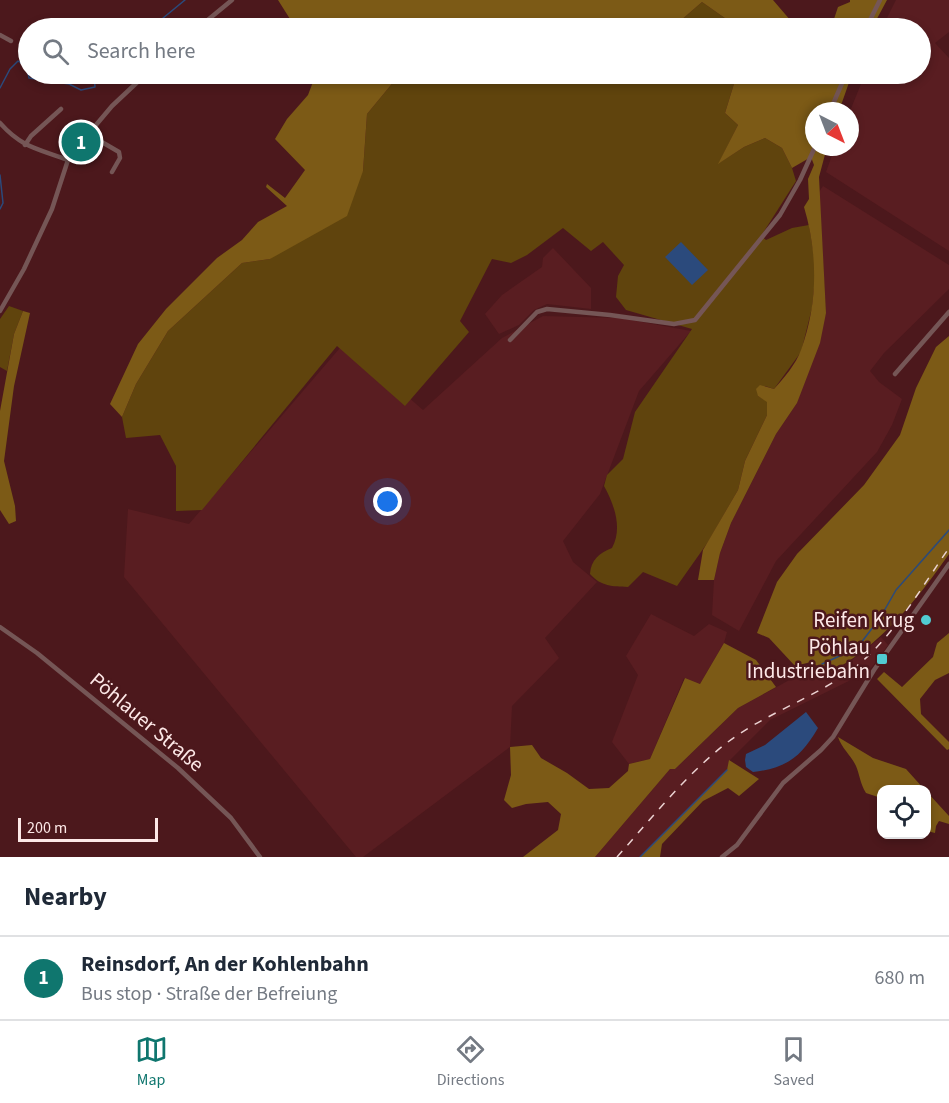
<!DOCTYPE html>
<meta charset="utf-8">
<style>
:root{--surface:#fff;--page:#f6f6f7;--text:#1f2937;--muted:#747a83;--line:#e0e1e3;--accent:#0f766e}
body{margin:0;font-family:"Source Sans 3",sans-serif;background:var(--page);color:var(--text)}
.controls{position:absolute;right:18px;bottom:18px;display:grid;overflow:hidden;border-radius:12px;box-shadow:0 3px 9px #0003}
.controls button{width:54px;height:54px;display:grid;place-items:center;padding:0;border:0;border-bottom:2px solid var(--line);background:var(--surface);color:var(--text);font:30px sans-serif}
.compass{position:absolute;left:805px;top:102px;width:54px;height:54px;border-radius:50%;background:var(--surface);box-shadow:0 3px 9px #0003;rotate:138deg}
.scale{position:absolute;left:18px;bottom:15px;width:140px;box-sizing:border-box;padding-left:6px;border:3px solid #fde8e7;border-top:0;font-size:16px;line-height:21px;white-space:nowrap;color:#fde8e7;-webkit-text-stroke:4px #4c181c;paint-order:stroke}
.you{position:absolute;left:388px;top:502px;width:21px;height:21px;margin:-15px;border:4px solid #fff;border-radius:50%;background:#1a73e8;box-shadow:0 0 0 9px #1a73e833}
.badge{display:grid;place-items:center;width:39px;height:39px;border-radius:50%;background:var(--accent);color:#fff;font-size:20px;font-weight:700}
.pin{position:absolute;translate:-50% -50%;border:3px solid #fff;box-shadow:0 2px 6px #0006}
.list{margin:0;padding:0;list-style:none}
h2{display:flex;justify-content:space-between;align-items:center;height:78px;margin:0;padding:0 24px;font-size:26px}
h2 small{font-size:20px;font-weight:400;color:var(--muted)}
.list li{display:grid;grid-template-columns:39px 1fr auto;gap:18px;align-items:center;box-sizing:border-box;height:84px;padding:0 24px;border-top:2px solid var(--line)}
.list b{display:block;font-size:22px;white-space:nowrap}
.list p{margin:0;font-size:20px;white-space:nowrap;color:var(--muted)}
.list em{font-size:20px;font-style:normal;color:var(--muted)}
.icon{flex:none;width:33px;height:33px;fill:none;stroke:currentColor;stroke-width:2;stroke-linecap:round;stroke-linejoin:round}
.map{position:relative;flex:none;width:949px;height:857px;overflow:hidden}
.search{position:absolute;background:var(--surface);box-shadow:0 3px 9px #0003;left:18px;right:18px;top:18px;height:66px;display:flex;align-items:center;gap:15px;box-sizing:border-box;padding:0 21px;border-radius:33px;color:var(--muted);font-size:22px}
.sheet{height:162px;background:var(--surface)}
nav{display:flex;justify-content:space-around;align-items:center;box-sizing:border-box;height:84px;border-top:2px solid var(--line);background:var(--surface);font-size:16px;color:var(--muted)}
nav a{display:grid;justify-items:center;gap:3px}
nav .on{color:var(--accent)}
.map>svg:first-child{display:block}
</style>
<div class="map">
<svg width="949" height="857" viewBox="0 0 949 857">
<rect width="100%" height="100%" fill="#4c181c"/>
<path fill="#591d21" d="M 896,0 L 949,0 L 949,32 L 935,43 L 949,58 L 949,251 L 826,172 L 835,147 L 850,147 L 850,111 L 865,74 L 920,74 L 920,28 L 882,28 Z
M 823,186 L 949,265 L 949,289 L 884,353 L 870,371 L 879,382 L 902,399 L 892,425 L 877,452 L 776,561 L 739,631 L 712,615 L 714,580 L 720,553 L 731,523 L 776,434 L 797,403 L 826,313 L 819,192 Z
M 553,248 L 591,288 L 591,309 L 547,304 L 534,310 L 519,325 L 499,334 L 485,314 L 502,295 L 542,267 L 543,258 Z
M 543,316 L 620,318 L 691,331 L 639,391 L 600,494 L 563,541 L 573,562 L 597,582 L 545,638 L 559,658 L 512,706 L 510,747 L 363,857 L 356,857 L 124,577 L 128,509 L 189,524 L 345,342 L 423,410 L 502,338 Z
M 651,614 L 694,636 L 709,624 L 727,632 L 724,643 L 700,684 L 684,678 L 650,759 L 629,764 L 612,742 L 638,675 L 626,656 Z
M 881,637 L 888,645 L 869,671 L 770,720 L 730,760 L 727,770 L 640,857 L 595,857 L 670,769 L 675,769 L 738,708 L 817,665 L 829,673 L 848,663 Z"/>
<path fill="#60440d" d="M 702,2 L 739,28 L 672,28 Z
M 400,74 L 428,74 L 433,76 L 443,74 L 737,74 L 725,113 L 738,125 L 719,163 L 744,147 L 765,138 L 782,148 L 792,168 L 796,181 L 761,236 L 766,240 L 792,228 L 809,225 L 816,268 L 812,308 L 801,352 L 774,389 L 765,386 L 758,396 L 767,401 L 767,415 L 745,461 L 738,490 L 708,542 L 677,586 L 643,572 L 628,587 C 612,586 602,587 590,574 C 591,560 599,553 612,548 C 623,528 614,504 604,486 L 607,475 L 623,459 L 635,412 L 692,329 L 626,310 L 616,297 L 618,276 L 624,265 L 603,242 L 591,251 L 563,228 L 527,255 L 511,263 L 492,259 L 460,321 L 469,332 L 405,406 L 337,346 L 202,510 L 176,511 L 176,466 L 160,435 L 126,438 L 122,417 L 136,384 L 168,331 L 242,263 L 270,259 L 363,171 L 367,114 Z
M 9,306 L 23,311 L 14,334 L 7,371 L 0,367 L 0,319 Z"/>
<path fill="#7c5a16" d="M 278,0 L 773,0 L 797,28 L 739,28 L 702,2 L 672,28 L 310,28 L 303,21 L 290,19 Z
M 850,0 L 887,0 L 872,28 L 831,28 L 838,7 L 850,2 Z
M 316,74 L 400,74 L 367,114 L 363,171 L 347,216 L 270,259 L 242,263 L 168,331 L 136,384 L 122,417 L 110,404 L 138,344 L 166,309 L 217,258 L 242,240 L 258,222 L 287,206 L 266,187 L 267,184 L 285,198 L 305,170 L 275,139 L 287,119 L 308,95 Z
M 737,74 L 852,74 L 839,111 L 814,111 L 814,147 L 827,147 L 819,177 L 826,313 L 820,343 L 797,403 L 776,434 L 731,523 L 720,553 L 714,580 L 698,580 L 703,550 L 738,490 L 745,461 L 767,415 L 767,402 L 758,396 L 756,389 L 760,385 L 774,389 C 784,378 796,364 801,350 C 818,304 818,254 804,207 L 809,199 L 808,179 L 814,165 L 811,157 L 792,168 L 782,148 L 765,138 L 744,147 L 718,164 L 738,125 L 725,113 Z
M 23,311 L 30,313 L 14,386 L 4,461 L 15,506 L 16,521 L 9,524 L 0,510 L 0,411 L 14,334 Z
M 949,336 L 949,554 C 917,600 880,646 829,673 L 811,662 L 795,666 L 769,638 L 757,633 L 777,582 L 797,554 L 864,485 L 900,435 L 916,388 L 936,347 Z
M 949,633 L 949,673 L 935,680 L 920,699 L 921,714 L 949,742 L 949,749 L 947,750 L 877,679 L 884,672 L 902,687 L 933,657 L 937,643 Z
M 724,643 L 756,660 L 776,687 L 738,708 L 675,769 L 670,769 L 595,857 L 523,857 L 558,830 L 561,814 L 548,802 L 526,804 L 512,808 L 504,800 L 511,775 L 510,747 L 532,745 L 541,758 L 567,773 L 589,789 L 609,788 L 628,771 L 629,764 L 650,759 L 685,678 L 700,684 Z
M 838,737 L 873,758 L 906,769 L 924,789 L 882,790 L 881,798 L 866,793 C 860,783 860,776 856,766 C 851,755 842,749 838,737 Z
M 729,760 L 759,779 L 739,796 L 728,788 L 703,801 L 662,844 L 660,857 L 640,857 L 727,770 Z
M 927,792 L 949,816 L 949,824 L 939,821 L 936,826 L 935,833 L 927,831 Z"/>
<path fill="#2b4a7c" d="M 681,242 L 708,270 L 692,285 L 665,257 Z
M 806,712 L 818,728 C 801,757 787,768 753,772 L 746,767 L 745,760 L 746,754 L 765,745 Z"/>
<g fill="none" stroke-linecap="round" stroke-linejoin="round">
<path stroke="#2b4a7c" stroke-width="1.5" d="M 151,28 L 185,0
M 0,88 L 10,69 L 18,61 L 27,67 L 29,78 L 69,84 L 81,90 L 95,87 L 94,74
M 0,175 L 3,203 L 0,209
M 822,664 L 857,648 L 880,618 L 896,590 L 949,530
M 640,857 L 727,770"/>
<path stroke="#755656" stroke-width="4.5" d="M 198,28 L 232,0
M 866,28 L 880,0
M 0,35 L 11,41
M 830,111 L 846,74
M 0,123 C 22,148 39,149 68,160
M 88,134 L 119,152 L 120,158 L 112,172
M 25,145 L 31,136 L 61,109
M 0,311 L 24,269 L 52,209 L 68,160 L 74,151 L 112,106 L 146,74
M 510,340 L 537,312 L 547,309 L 610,315 L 674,324 L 695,320 L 780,215 L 800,180 L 815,147
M 895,374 L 949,312
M 0,627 L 37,653 L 178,768 L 231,818 L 260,857
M 722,857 L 737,845 L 783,783 L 821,750 L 833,737 L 874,670 L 949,564"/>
<path stroke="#ebd2d2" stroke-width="1.5" stroke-dasharray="8 8" stroke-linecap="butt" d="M 617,857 C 651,819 684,777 724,745 C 763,714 813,699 853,669 C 892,639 921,588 949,548"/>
</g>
<g fill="#51ccd2" stroke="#4c181c" stroke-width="2">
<circle cx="926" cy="620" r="6"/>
<rect x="876" y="653" width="12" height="12" rx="3"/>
</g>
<g text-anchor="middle" stroke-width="5" stroke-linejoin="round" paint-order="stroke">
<g font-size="21" fill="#fde8e7" stroke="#4c181c" text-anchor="end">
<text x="914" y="627">Reifen Krug</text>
<text x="870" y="654">Pöhlau<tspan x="870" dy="24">Industriebahn</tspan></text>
</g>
<g font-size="21" fill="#fde8e7" stroke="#4c181c">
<text transform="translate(147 722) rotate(40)" y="7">Pöhlauer Straße</text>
</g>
</g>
</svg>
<div class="controls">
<button><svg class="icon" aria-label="locate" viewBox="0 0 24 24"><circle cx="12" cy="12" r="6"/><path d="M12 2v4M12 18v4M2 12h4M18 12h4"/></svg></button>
</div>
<svg class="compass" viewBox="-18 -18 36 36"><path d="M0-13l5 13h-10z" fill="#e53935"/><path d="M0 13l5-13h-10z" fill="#747a83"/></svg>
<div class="scale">200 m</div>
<div class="you"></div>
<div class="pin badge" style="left:81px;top:142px">1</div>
<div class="search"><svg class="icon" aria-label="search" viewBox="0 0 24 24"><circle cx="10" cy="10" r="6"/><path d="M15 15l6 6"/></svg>Search here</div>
</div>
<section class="sheet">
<h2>Nearby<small></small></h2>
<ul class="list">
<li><span class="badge">1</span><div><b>Reinsdorf, An der Kohlenbahn</b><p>Bus stop · Straße der Befreiung</p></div><em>680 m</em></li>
</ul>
</section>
<nav>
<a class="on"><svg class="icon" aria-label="map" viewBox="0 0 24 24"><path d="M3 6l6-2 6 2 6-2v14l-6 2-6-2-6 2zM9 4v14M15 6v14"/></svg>Map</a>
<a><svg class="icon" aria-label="directions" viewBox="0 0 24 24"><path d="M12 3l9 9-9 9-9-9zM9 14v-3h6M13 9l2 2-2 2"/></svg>Directions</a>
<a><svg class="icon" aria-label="saved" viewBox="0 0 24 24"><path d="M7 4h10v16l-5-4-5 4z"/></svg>Saved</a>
</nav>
